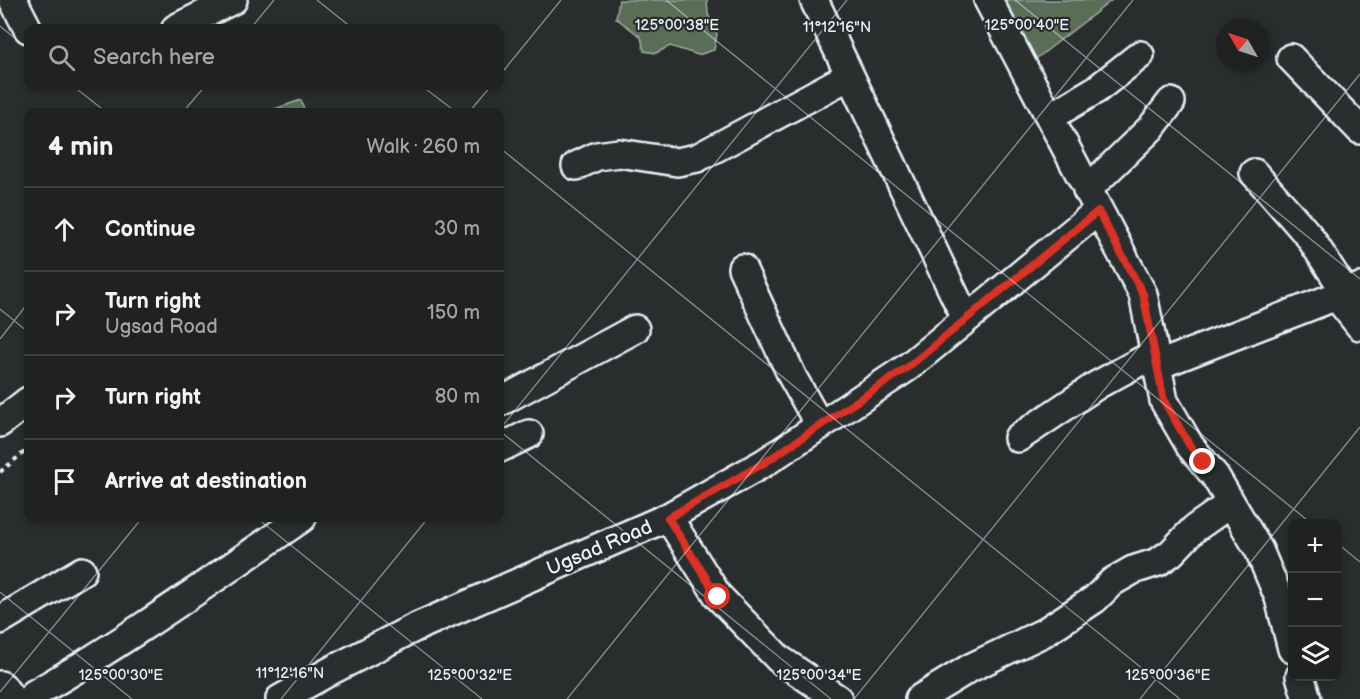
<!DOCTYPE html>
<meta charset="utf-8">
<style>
:root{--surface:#202222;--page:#282a2a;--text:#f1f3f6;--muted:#a2a4a5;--line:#3d3f40}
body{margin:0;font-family:"Balsamiq Sans",sans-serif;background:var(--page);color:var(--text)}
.controls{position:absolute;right:18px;bottom:18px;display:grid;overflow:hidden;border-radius:12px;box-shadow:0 3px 9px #0003}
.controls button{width:54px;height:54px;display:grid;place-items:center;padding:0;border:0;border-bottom:2px solid var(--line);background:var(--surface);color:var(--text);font:30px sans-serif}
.compass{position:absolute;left:1216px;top:18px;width:54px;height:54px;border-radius:50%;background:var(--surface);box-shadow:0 3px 9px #0003;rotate:309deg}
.stop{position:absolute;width:18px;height:18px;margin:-14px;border:4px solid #d93025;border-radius:50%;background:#fff}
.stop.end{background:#d93025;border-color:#fff;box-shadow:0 2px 6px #0008}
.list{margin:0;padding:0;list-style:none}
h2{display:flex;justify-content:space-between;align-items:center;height:78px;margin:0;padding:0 24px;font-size:26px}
h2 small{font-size:20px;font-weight:400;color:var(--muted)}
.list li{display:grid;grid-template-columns:39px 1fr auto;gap:18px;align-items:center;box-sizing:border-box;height:84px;padding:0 24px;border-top:2px solid var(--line)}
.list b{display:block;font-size:22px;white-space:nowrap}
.list p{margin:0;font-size:20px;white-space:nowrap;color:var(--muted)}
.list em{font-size:20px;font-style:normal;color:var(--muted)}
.icon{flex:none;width:33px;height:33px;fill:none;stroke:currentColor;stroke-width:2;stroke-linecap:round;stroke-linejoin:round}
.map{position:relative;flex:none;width:1360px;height:699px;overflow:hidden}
.search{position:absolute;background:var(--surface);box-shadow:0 3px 9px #0003;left:24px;top:24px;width:480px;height:66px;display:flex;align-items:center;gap:15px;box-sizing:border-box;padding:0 21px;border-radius:12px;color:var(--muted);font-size:22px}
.panel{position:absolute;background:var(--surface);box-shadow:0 3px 9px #0003;left:24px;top:108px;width:480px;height:414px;border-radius:12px}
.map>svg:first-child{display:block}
</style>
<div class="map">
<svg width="1360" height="699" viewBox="0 0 1360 699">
<rect width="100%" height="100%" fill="#2a2d2e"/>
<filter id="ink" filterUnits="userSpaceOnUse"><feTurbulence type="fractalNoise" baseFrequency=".0167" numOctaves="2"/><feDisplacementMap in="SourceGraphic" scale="12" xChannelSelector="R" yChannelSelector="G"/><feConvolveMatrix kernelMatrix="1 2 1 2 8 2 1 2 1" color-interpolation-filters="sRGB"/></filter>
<g filter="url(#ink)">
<path fill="#5a6d57" stroke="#a1afa8" stroke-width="1.5" d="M 619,0 L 707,0 L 708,14 L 717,34 L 714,50 L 698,55 L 670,46 L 656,53 L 644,51 L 641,37 L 616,18 Z
M 997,0 L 1112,0 L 1032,62 Z
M 301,100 L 305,112 L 266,112 Z"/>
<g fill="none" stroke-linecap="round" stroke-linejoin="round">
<defs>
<path id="minor" d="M 13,0 L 28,29
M 814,0 L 966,319
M 988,0 L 1143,294 L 1164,401 L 1190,446 L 1215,476 L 1259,550 L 1279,598 L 1292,649
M 176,28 L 233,0
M 1291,58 L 1360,130
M 1050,117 L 1097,89 L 1140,55
M 576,166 L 597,156 L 619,153 L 677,162 L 697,158 L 849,76
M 1254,173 L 1309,236 L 1346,293
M 1087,190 L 1151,128 L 1171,102
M 742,268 L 793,378 L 820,426
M 1337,297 L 1360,326
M 1156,366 L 1360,287
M 500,402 L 635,329
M 0,423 L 28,401
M 1018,438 L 1097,385 L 1154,354
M 500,448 L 529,434
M 668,517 L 718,596 L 779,659 L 838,699
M 0,620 L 82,571
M 1300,676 L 1307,699
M 30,699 L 34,694 C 127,641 214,578 302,518
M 280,699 L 334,669 L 414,628 L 668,517 L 764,463 L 908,367 L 1098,211
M 919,699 L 970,668 L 1043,633 L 1095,599 L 1112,582 L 1133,570 L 1158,562 L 1171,553 L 1194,529 L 1231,503"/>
<path id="major" d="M 0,688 L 8,699"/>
</defs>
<use href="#minor" stroke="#e8f1f8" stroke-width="32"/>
<use href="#major" stroke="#e8f1f8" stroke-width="38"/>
<path stroke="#e8f1f8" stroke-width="4" stroke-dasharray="4.5 4.5" stroke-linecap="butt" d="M 0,472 L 28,449"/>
<use href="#minor" stroke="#2a2d2e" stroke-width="27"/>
<use href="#major" stroke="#2a2d2e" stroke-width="33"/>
</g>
</g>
<g fill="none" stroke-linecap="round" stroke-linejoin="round" filter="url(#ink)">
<path stroke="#d93025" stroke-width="8" d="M 718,597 L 668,518 L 764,463 L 908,367 L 1098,211 L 1143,294 L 1164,401 L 1190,446 L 1203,462"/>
</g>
<path fill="none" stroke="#e8f1f8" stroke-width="1.5" stroke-opacity="0.45" d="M 317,0 L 352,28M 666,0 L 1312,524M 1015,0 L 1360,279M 0,26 L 28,49M 251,28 L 274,0M 500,75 L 561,0M 73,86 L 106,112M 422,86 L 456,112M 183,112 L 205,86M 469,112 L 491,86M 500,148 L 1180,699M 0,309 L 28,332M 0,339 L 28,303M 500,429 L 847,0M 500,431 L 831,699M 257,518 L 482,699M 1338,544 L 1360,562M 0,592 L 132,699M 0,692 L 142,518M 281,699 L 428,518M 567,699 L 1133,0M 854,699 L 1360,74M 1140,699 L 1360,427"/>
<g text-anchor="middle" stroke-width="4.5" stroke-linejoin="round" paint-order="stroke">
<g font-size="20" fill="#e8f1f8" stroke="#2a2d2e">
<text transform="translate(599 547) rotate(-23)" y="7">Ugsad Road</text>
</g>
</g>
<g font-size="15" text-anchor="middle" fill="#e8f1f8" stroke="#2a2d2e" stroke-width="4.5" stroke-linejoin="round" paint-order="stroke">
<text x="677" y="30">125°00'38"E</text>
<text x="1027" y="30">125°00'40"E</text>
<text x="837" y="32">11°12'16"N</text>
<text x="290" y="678">11°12'16"N</text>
<text x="121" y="680">125°00'30"E</text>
<text x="470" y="680">125°00'32"E</text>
<text x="819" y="680">125°00'34"E</text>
<text x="1168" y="680">125°00'36"E</text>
</g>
</svg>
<div class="controls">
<button>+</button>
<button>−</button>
<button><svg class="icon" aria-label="layers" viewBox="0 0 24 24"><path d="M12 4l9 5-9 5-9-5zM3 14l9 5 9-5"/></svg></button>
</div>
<svg class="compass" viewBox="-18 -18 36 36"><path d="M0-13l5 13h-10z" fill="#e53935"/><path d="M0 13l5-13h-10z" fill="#a2a4a5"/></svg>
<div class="stop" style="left:718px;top:597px"></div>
<div class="stop end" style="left:1203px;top:462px"></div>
<div class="search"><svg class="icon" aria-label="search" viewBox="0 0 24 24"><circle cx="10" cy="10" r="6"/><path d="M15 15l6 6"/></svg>Search here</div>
<section class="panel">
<h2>4 min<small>Walk · 260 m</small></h2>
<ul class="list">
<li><svg class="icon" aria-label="ahead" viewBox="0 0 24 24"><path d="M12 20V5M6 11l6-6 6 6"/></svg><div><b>Continue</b></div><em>30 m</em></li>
<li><svg class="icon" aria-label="right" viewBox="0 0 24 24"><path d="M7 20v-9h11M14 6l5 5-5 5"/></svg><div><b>Turn right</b><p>Ugsad Road</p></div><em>150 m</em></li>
<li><svg class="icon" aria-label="right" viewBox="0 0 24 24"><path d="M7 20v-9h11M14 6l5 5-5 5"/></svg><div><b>Turn right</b></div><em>80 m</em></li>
<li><svg class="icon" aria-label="arrive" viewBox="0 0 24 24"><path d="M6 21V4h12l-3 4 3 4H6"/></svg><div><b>Arrive at destination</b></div></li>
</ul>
</section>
</div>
